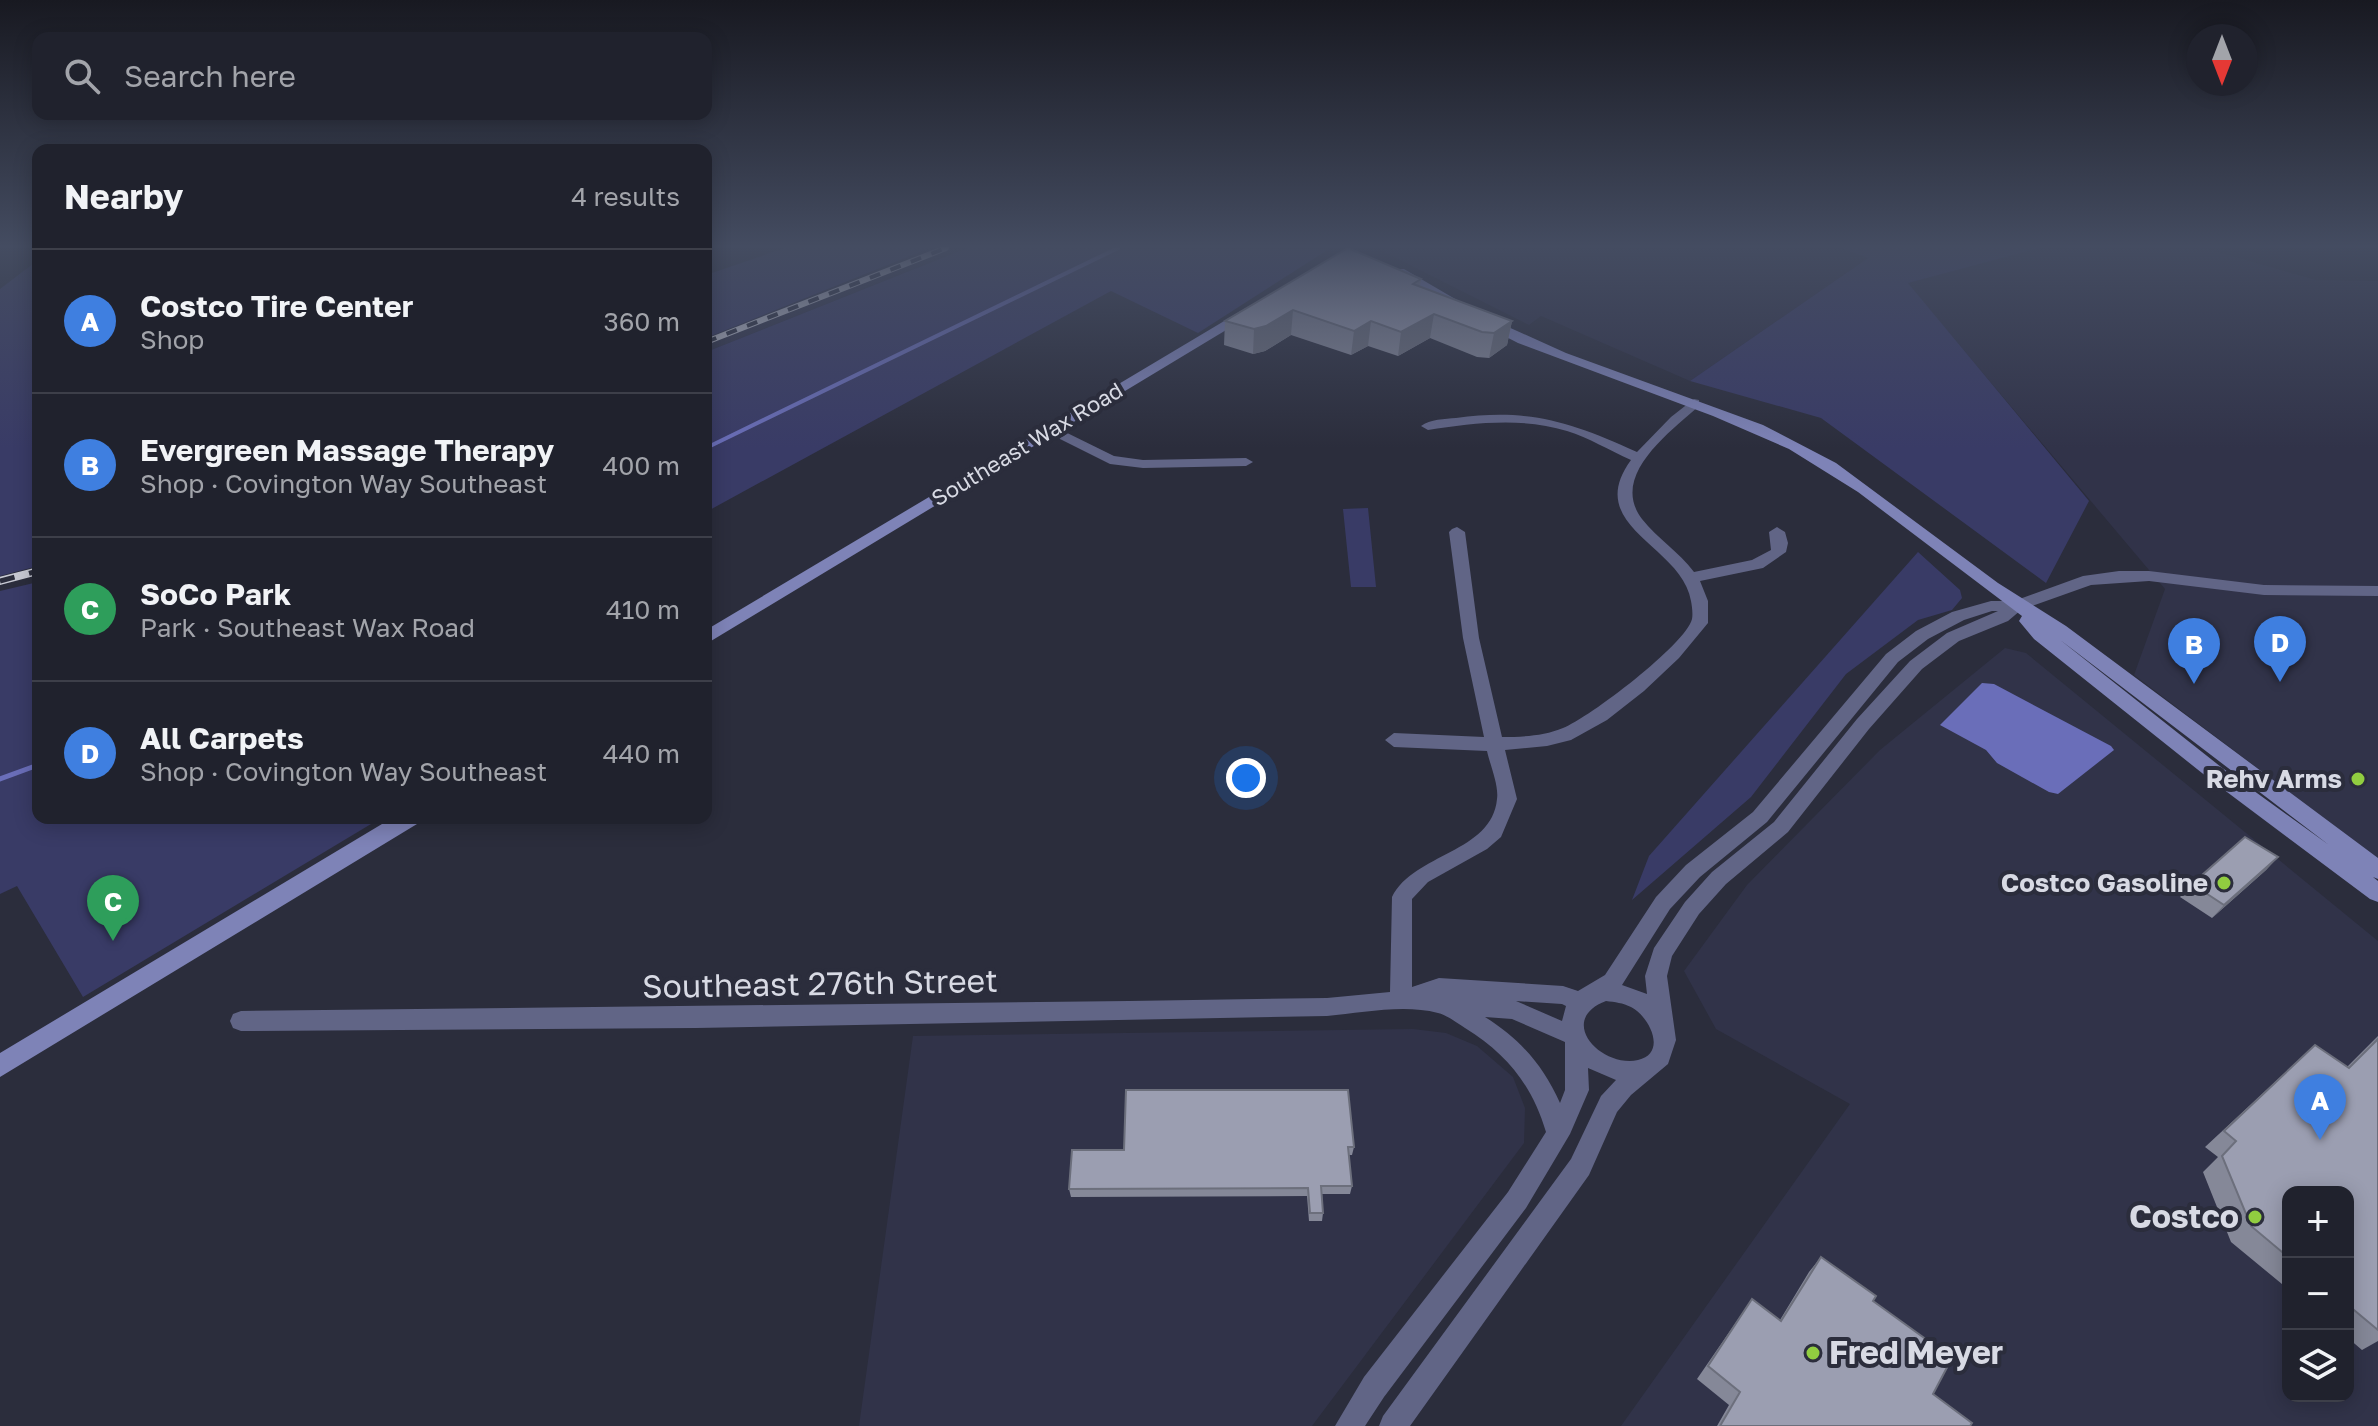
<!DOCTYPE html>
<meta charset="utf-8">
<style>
:root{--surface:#20222d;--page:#2d2f39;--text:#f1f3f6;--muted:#a2a4aa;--line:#3d3f49;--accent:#1a73e8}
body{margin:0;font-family:"Golos Text",sans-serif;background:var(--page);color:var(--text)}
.controls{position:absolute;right:24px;bottom:24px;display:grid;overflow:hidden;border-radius:16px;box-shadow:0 4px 20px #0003}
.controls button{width:72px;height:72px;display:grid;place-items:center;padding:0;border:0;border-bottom:2px solid var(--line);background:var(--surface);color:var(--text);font:40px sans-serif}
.compass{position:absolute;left:2186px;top:24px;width:72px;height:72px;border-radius:50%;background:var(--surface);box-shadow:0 4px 20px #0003;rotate:180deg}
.you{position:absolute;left:1246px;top:778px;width:28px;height:28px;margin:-20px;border:6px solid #fff;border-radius:50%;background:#1a73e8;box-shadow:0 0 0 12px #1a73e833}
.badge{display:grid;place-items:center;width:52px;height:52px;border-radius:50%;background:var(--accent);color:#fff;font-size:26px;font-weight:700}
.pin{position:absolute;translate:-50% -66px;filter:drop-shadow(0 2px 4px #0008)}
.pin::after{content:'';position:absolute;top:42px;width:28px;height:24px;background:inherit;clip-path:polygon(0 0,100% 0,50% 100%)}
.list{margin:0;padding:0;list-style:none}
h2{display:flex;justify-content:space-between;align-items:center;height:104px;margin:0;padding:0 32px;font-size:34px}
h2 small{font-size:26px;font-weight:400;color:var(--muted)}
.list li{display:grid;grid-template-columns:52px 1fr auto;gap:24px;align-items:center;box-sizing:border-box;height:144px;padding:0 32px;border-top:2px solid var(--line)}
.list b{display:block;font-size:30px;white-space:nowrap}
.list p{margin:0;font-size:26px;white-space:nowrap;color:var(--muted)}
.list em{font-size:26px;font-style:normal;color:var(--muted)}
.icon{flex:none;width:44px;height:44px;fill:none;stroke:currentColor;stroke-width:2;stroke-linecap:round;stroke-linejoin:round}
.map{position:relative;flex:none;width:2378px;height:1426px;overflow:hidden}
.search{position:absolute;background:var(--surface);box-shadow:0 4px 20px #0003;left:32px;top:32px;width:680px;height:88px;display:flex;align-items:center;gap:20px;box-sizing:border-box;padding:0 28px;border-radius:16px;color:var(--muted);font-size:30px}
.panel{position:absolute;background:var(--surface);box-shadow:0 4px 20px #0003;left:32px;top:144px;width:680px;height:680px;border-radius:16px}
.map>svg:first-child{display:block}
</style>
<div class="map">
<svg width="2378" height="1426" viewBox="0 0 2378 1426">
<rect width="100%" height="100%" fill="#2b2d3c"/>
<path fill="#313349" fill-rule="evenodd" d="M 930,248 L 967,248 L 706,352 L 706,338 Z
M 1385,248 L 1841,248 L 1868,258 L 1690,381 L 1541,316 L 1529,325 L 1384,252 Z
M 2040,248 L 2204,248 L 2316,280 L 2378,281 L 2378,859 L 2134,675 L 2165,589 L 1907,283 Z
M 2005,648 L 2026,653 L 2378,941 L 2378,1426 L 1621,1426 L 1850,1104 L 1716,1029 L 1684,971 L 1747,885 L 1880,750 ZM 2288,1192 L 2348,1192 L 2348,1396 L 2288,1396 Z
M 1413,1029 L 1446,1033 L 1477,1046 L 1513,1077 L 1525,1108 L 1524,1143 L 1312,1426 L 859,1426 L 913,1036 Z"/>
<path fill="#393b66" d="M 785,248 L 930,248 L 706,338 L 706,275 Z
M 967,248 L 1329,249 L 1198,333 L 1111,291 L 706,512 L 706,352 Z
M 1841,248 L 2040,248 L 1908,283 L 2089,501 L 2046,583 L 1821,418 L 1690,381 L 1868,258 Z
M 38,260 L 38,566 L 0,576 L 0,289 Z
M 1368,508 L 1376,587 L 1351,587 L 1343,509 Z
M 1918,552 L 1960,590 L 1962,598 L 1952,610 L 1918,620 L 1846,674 L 1751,797 L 1632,900 L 1649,856 Z
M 38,582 L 38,818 L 381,818 L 83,997 L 17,886 L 0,894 L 0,591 Z"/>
<path fill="#6a6eb9" d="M 1982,683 L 1994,684 L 2111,746 L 2114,750 L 2058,794 L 2049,792 L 1997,763 L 1986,750 L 1940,725 Z"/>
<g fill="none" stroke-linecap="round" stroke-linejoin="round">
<path stroke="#6a6eb9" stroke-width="4" d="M 706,448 L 1118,248"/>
<path stroke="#6a6eb9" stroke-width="5" d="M 0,779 L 38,765"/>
<path fill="#616586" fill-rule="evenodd" d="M 1694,399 L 1699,400 L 1699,406 C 1670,432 1609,476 1642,519 C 1658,539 1679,552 1694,572 L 1752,560 L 1771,550 L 1769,532 L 1777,527 L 1785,532 L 1788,543 L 1786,552 L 1763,568 L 1700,581 L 1708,601 L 1708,623 L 1679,658 L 1644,691 L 1607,720 L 1571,740 L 1547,746 L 1505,750 L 1517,799 L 1501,837 L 1487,849 L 1428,882 L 1412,899 L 1412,987 L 1439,978 L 1563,986 L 1578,991 L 1605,975 L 1656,897 L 1686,865 L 1753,812 L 1886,654 L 1916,631 L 1952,612 L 1991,601 L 2014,601 L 2083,576 L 2119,571 L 2149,571 L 2264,585 L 2378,586 L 2378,596 L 2264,595 L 2149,581 L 2091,585 L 2021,610 L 2008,621 L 1959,641 L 1922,669 L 1869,729 L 1788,832 L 1726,884 L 1699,914 L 1672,956 L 1667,976 L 1676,1040 L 1668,1064 L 1631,1095 L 1617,1112 L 1589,1175 L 1410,1426 L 1379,1426 L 1383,1416 L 1571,1159 L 1601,1096 L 1616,1080 L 1588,1068 L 1589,1090 L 1570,1134 L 1526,1208 L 1384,1397 L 1365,1426 L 1335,1426 L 1364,1377 L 1508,1192 L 1546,1132 C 1532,1085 1507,1054 1465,1028 C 1457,1023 1447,1015 1438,1013 C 1403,1004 1362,1013 1327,1016 L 696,1028 L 241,1031 L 233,1028 L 230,1021 L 233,1014 L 241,1011 L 1129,1001 L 1327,998 L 1390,992 L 1392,897 C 1414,853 1492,853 1497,799 C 1499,785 1490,765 1487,751 L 1394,747 L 1385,740 L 1394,733 L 1484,737 L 1463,638 L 1449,532 L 1452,529 L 1457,527 L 1465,532 L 1479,638 L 1502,737 C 1522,737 1544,736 1563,728 C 1589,718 1686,644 1692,619 C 1693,614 1692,606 1691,601 C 1682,545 1582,527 1631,460 C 1609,450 1589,438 1567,431 C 1523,417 1472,423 1428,430 L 1421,426 C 1430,419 1445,419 1456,418 C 1529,408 1571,422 1637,452 L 1671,417 ZM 1992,611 L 1998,611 L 1947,633 L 1910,661 L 1857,719 L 1774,822 L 1712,872 L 1685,902 L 1654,948 L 1645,976 L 1647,994 L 1622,985 L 1670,909 L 1700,877 L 1767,822 L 1898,662 L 1928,639 L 1964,620 ZM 1516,1001 L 1562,1004 L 1566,1006 L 1562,1021 ZM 1606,1001 C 1615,1002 1623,1003 1631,1007 C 1649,1016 1668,1053 1638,1060 C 1601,1068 1556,1020 1606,1001 ZM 1485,1017 L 1512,1019 L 1565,1042 L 1565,1090 L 1560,1103 C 1543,1065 1520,1039 1485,1017 Z
M 1051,425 L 1114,456 L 1143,460 L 1246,458 L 1253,462 L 1246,466 L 1143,468 L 1110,464 L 1046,432 L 1044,429 Z"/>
<path fill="#7e83b7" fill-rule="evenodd" d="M 1394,269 L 1404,269 L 1462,303 L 1450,306 L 1394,275 Z
M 1246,308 L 1253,312 L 1251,315 L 706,644 L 706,630 Z
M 1486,317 L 1566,353 L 1763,425 L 1836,463 L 1998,583 L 2066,626 L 2378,858 L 2378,879 L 2373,877 L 2378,881 L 2378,902 L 2370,899 L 2207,777 L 2034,639 L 2019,621 L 2022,616 L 1858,492 L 1789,449 L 1713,416 L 1518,343 L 1481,324 L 1481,318 ZM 2059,639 L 2329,845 L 2221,767 Z
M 392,818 L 420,818 L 417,824 L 0,1077 L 0,1053 Z"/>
<defs>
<path id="rail-far1" d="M 706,342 L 946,248"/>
<path id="rail" d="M 0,581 L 38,571"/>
</defs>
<use href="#rail-far1" stroke="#c7c9d3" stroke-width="6"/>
<use href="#rail" stroke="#c7c9d3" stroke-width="8"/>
<use href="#rail-far1" stroke="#2b2d3c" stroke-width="4" stroke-dasharray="11" stroke-linecap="butt"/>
<use href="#rail" stroke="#2b2d3c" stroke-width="5" stroke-dasharray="15" stroke-linecap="butt"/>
</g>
<path fill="#858898" d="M 1421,279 L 1420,286 L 1512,321 L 1507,345 L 1489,358 L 1477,357 L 1430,338 L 1398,356 L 1368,346 L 1351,355 L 1291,335 L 1265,351 L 1253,354 L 1224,345 L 1225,321 Z
M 2278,857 L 2266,870 L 2212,918 L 2180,897 L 2192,884 Z
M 2378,1036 L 2378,1341 L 2362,1350 L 2348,1338 L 2348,1192 L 2288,1192 L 2288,1289 L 2231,1242 L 2203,1172 L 2218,1157 L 2205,1147 L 2315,1045 L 2347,1067 Z
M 1354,1147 L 1352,1155 L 1349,1155 L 1352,1186 L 1350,1194 L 1322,1194 L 1323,1213 L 1322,1221 L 1309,1221 L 1307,1196 L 1071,1197 L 1069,1189 L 1072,1150 Z
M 1821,1257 L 1873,1301 L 1933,1394 L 1970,1426 L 1717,1426 L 1729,1405 L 1697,1379 L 1752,1299 L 1780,1320 L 1809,1272 Z"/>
<path fill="#6c6f7c" d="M 1293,310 L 1291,335 L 1265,351 L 1253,354 L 1254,329 Z
M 1434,314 L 1430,338 L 1398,356 L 1401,332 Z
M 1371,321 L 1368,346 L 1351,355 L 1354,331 Z
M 1512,321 L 1507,345 L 1489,358 L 1494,333 Z
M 2278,857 L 2266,870 L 2212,918 L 2224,905 Z"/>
<path fill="#9b9eb1" stroke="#6c6f7c" stroke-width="2" d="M 1348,248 L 1421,279 L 1413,284 L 1512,321 L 1494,333 L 1482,332 L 1434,314 L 1401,332 L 1371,321 L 1354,331 L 1293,310 L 1266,326 L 1254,329 L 1225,321 Z
M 2245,837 L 2278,857 L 2224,905 L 2192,884 Z
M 2378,1039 L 2378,1330 L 2348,1305 L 2348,1192 L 2288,1192 L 2288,1257 L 2251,1226 L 2222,1156 L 2236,1141 L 2224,1131 L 2315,1045 L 2349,1068 Z
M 1126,1090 L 1348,1090 L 1354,1147 L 1348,1147 L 1352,1186 L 1321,1186 L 1323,1213 L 1310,1213 L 1308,1188 L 1069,1189 L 1072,1150 L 1124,1150 Z
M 1821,1257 L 1876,1296 L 1873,1301 L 1952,1358 L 1933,1394 L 1972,1423 L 1970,1426 L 1720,1426 L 1740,1392 L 1708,1366 L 1752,1299 L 1781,1321 Z"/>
<linearGradient id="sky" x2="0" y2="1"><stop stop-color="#181921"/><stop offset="0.55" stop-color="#444c61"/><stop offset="1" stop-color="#444c61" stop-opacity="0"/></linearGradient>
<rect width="2378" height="448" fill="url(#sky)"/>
<g fill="#91cd40" stroke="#2b2d3c" stroke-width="3">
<circle cx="2358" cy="779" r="8"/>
<circle cx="2224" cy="883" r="8"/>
<circle cx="2255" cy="1217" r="8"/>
<circle cx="1813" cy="1353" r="8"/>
</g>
<g text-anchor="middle" stroke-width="8" stroke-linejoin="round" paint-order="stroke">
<g font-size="22" fill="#d8dae4" stroke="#2b2d3c">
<text transform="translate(1027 444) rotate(-31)" y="8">Southeast Wax Road</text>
</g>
<g font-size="26" font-weight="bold" fill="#d8dae4" stroke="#2b2d3c" text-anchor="end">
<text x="2342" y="788">Rehv Arms</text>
<text x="2208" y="892">Costco Gasoline</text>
</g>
<g font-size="32" fill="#d8dae4" stroke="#2b2d3c">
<text transform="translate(820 984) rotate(-1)" y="11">Southeast 276th Street</text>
</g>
<g font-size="32" font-weight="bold" fill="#d8dae4" stroke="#2b2d3c" text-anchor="end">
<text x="2239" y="1228">Costco</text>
<text x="1829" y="1364" text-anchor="start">Fred Meyer</text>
</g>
</g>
</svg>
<div class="controls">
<button>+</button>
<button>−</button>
<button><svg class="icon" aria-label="layers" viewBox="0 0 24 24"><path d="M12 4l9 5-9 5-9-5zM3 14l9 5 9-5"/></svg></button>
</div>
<svg class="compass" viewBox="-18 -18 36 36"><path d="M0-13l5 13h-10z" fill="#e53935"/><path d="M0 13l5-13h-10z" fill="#a2a4aa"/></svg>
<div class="you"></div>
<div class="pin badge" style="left:2320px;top:1140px;background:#3f7fe0">A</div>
<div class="pin badge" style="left:2194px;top:684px;background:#3f7fe0">B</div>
<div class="pin badge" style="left:113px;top:941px;background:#2e9e5b">C</div>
<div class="pin badge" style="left:2280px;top:682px;background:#3f7fe0">D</div>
<div class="search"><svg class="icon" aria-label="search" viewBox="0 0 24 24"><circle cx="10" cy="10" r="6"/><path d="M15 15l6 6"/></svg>Search here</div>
<section class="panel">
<h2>Nearby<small>4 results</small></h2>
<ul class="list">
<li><span class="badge" style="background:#3f7fe0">A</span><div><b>Costco Tire Center</b><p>Shop</p></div><em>360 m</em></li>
<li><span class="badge" style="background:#3f7fe0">B</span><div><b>Evergreen Massage Therapy</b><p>Shop · Covington Way Southeast</p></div><em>400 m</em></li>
<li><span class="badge" style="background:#2e9e5b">C</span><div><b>SoCo Park</b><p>Park · Southeast Wax Road</p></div><em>410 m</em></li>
<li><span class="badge" style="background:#3f7fe0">D</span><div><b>All Carpets</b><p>Shop · Covington Way Southeast</p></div><em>440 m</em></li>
</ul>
</section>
</div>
